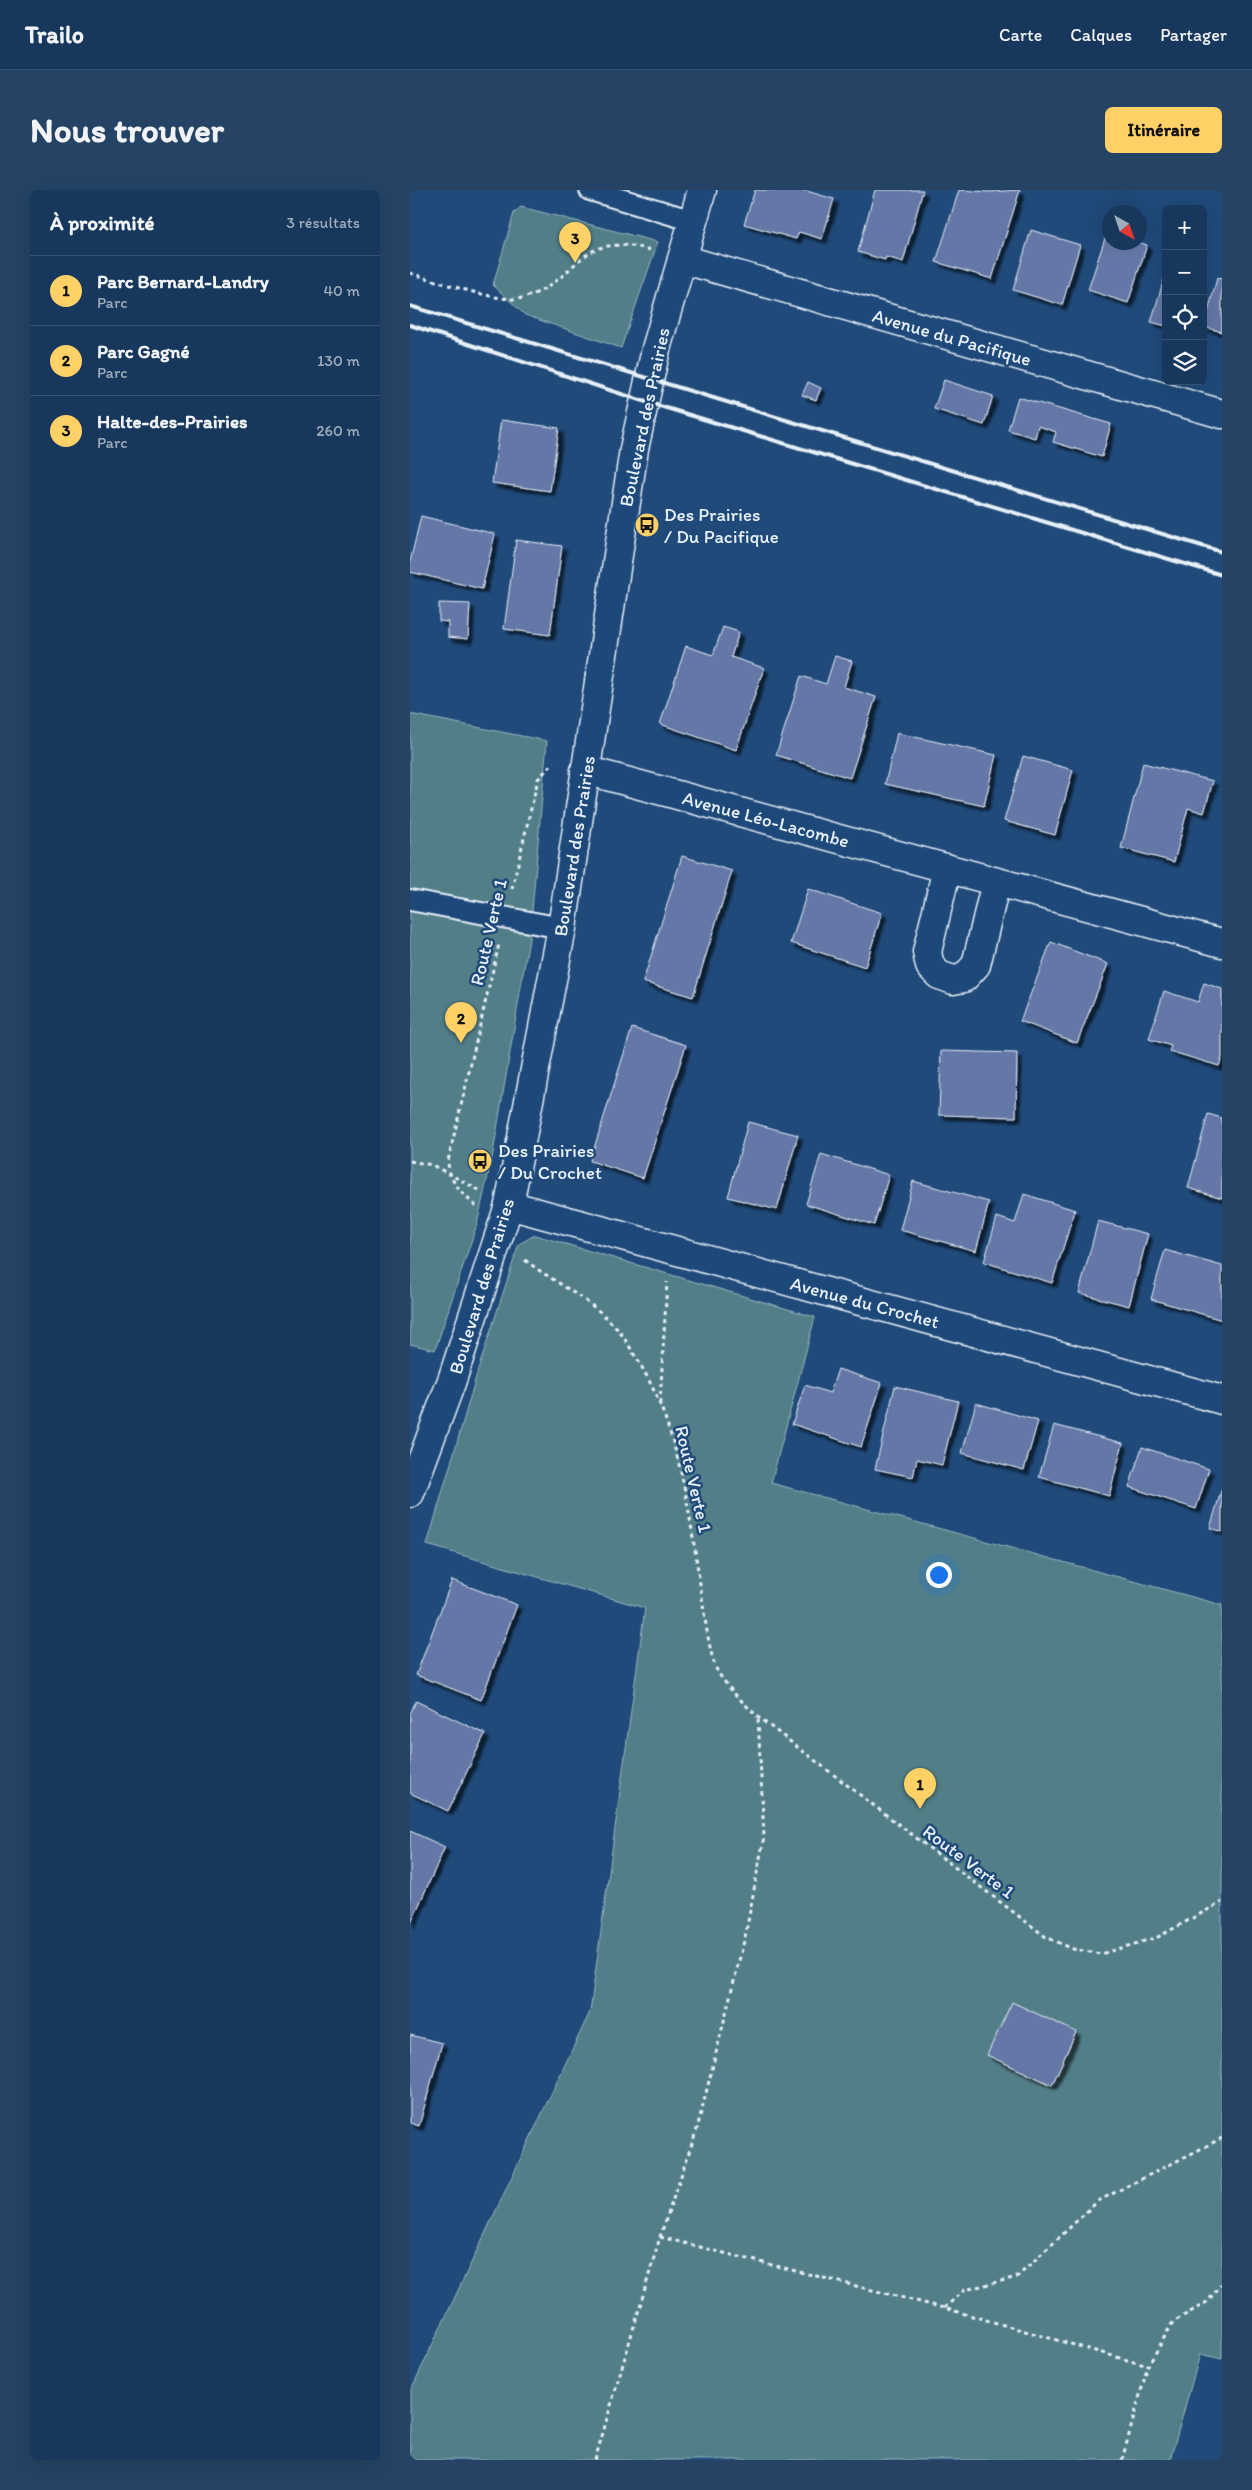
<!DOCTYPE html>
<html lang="fr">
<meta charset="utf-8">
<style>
:root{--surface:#17385c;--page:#244365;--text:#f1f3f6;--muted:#9eacbb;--line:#365272;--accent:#ffd166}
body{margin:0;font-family:Itim,sans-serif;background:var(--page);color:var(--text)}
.controls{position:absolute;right:15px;top:15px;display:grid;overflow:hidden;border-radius:8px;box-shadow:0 5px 20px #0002}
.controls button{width:45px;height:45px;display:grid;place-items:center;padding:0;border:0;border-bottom:1px solid var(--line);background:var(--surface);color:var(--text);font:25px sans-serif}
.compass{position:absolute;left:692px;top:15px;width:45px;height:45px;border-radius:50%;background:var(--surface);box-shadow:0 5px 20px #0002;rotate:140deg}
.you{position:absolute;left:528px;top:1384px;width:18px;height:18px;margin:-12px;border:4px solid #fff;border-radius:50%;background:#1a73e8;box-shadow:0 0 0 8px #1a73e833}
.badge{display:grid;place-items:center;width:32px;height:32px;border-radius:50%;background:var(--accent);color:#111;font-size:16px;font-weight:700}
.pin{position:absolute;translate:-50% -41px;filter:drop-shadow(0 1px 2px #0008)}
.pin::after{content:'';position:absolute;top:26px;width:18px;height:15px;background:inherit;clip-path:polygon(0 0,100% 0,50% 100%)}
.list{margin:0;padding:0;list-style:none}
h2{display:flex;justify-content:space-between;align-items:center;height:65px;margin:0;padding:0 20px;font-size:21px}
h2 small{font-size:16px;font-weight:400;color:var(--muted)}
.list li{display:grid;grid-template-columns:32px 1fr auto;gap:15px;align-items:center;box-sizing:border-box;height:70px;padding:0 20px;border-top:1px solid var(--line)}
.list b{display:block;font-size:19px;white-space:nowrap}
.list p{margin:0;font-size:16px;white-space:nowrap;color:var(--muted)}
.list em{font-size:16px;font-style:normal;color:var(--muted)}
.icon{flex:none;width:28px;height:28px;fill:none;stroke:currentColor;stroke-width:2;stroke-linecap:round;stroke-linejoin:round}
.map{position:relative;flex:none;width:812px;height:2270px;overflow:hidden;border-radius:8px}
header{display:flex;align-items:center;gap:30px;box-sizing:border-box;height:70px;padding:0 25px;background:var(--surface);border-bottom:1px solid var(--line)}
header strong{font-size:24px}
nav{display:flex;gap:28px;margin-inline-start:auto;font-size:18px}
.intro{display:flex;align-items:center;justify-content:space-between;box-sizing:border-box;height:120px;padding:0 30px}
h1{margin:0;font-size:35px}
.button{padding:12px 22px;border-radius:8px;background:var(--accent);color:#111;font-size:18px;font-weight:700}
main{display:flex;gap:30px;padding:0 30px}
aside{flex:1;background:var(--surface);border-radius:8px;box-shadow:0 5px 20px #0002}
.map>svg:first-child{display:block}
</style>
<header>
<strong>Trailo</strong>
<nav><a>Carte</a><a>Calques</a><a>Partager</a></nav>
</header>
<div class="intro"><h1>Nous trouver</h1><a class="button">Itinéraire</a></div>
<main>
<aside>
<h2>À proximité<small>3 résultats</small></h2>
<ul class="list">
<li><span class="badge">1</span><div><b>Parc Bernard-Landry</b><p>Parc</p></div><em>40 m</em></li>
<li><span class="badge">2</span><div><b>Parc Gagné</b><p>Parc</p></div><em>130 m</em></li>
<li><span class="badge">3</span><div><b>Halte-des-Prairies</b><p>Parc</p></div><em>260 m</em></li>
</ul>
</aside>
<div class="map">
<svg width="812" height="2270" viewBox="0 0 812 2270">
<defs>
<filter id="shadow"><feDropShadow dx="4.5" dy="4.5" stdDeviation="1" flood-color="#0009"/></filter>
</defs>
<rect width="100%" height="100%" fill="#1f4a7a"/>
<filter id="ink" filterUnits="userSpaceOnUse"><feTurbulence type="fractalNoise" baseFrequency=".02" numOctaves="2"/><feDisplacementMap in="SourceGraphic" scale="10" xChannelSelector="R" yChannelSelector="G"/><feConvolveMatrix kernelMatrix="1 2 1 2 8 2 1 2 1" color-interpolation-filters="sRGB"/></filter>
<g filter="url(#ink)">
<path fill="#517e87" stroke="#9cb8c0" d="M 111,17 L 248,52 L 211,158 L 115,125 L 83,95 L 104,23 Z
M 0,524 L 137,551 L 120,743 L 83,963 L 67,1034 L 25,1160 L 0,1154 Z
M 125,1045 L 405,1127 L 361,1293 L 812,1415 L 812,2169 L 790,2164 L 760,2270 L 0,2270 L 0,2202 L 180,1822 L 235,1418 L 17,1355 L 69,1177 L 109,1054 Z"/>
<path fill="#6577a6" stroke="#e8f1f8" filter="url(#shadow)" d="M 345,0 L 393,0 L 424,9 L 412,49 L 389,42 L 386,49 L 334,34 Z
M 465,0 L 513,0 L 493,72 L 476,67 L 475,70 L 448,62 Z
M 549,0 L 580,2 L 610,0 L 582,89 L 526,72 Z
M 621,40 L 670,55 L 652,115 L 603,100 Z
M 697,42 L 700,43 L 700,52 L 728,52 L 737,55 L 718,113 L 678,100 Z
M 756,82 L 756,136 L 741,132 Z
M 807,88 L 812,89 L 812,142 L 794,137 Z
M 534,190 L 583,206 L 574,235 L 524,219 Z
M 398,192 L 411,198 L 406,210 L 392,205 Z
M 608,207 L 701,234 L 692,267 L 643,252 L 646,242 L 628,236 L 625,248 L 598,240 Z
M 91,230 L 149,238 L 140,301 L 82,293 Z
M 11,326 L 85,344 L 72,399 L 0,382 L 0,372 Z
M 106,350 L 152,356 L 140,445 L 94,439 Z
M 29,413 L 60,414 L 58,449 L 38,447 L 38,432 L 29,431 Z
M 313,437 L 329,442 L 321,467 L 354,478 L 326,560 L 250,534 L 276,456 L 303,465 Z
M 425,466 L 442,471 L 434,497 L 466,507 L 440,588 L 366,565 L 391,486 L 416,494 Z
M 487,543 L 586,565 L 574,616 L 475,594 Z
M 613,566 L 663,580 L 645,645 L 594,631 Z
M 733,573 L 803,591 L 794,623 L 778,618 L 764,672 L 711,658 Z
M 272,666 L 322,681 L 283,807 L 233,792 Z
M 398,699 L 472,723 L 455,777 L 381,753 Z
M 641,752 L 698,774 L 667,853 L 610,831 Z
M 794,793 L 812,799 L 812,868 L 809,876 L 759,861 L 761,856 L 739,849 L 754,801 L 788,812 Z
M 222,838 L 276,855 L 233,988 L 180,971 Z
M 531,861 L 607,863 L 606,927 L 529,925 Z
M 798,924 L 812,928 L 812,1008 L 778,998 Z
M 338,932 L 388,945 L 367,1020 L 318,1007 Z
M 411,964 L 479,985 L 464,1035 L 396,1014 Z
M 503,991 L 579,1012 L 566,1061 L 490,1040 Z
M 614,1004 L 665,1020 L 642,1093 L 574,1072 L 587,1027 L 605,1033 Z
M 688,1031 L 738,1044 L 719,1116 L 669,1103 Z
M 755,1060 L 812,1076 L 812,1130 L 741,1109 Z
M 428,1179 L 472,1193 L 451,1257 L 382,1234 L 395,1195 L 420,1203 Z
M 485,1196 L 548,1211 L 532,1275 L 507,1269 L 503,1287 L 465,1279 Z
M 566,1213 L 628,1231 L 614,1280 L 552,1263 Z
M 644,1235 L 713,1253 L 699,1306 L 629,1287 Z
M 732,1257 L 799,1279 L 786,1319 L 719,1297 Z
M 812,1298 L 812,1342 L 800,1338 Z
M 42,1390 L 107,1415 L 71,1510 L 6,1485 Z
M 6,1511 L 75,1544 L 38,1621 L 0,1603 L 0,1524 Z
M 0,1641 L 35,1657 L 0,1735 Z
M 602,1812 L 666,1842 L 642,1895 L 577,1865 Z
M 0,1845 L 32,1853 L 9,1936 L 0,1933 Z"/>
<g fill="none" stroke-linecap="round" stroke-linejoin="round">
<defs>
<path id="lane" d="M 180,0 L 283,31
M 0,710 L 152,738"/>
<path id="street" d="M 272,69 L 812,224
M 175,580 L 812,753
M 537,678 L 517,762 L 520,776 L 529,785 L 543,790 L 554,788 L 566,775 L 586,692
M 99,1015 L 812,1210"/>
<path id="secondary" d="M 0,1303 L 42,1190 L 99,1015 L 152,738 L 224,259 L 246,159 L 292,0"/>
</defs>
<use href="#lane" stroke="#e8f1f8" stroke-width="24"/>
<use href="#street" stroke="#e8f1f8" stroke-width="31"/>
<use href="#secondary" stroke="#e8f1f8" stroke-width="31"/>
<path stroke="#e8f1f8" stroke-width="3" stroke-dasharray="4 4" stroke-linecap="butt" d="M 0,83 C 24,90 91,114 112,108 C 172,92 162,39 241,60
M 102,699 L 128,589 L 144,572
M 0,971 L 22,975 L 69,1000
M 66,1016 C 51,1003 39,992 38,971 L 89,754
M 115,1070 C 146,1094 183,1110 208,1140 C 216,1149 221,1160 227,1169 C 270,1239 279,1321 291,1401 C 294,1419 299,1467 308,1482 C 318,1499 334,1513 348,1527 L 636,1747 L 663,1759 L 691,1764 L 748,1747 L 812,1712
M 250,1213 L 257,1092
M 250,2047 L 534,2118 L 738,2176
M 534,2118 L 555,2100 L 607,2087 L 688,2011 L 812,1948
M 185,2270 L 250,2047 L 287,1939 L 335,1747 L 354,1647 L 348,1527
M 712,2270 L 738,2176 L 763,2132 L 797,2112 L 812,2094"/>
<use href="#lane" stroke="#1f4a7a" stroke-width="20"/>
<use href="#street" stroke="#1f4a7a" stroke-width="28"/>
<use href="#secondary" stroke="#1f4a7a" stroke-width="28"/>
<path stroke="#e8f1f8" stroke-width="4" d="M 0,116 L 812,362
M 0,135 L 233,211 L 812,385"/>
</g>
</g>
<defs>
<symbol id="bus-disc" viewBox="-11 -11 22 22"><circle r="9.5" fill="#ffd166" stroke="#1f4a7a"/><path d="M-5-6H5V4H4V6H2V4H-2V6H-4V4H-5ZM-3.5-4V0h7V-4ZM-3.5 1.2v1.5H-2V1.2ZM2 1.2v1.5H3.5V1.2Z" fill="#111"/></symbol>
</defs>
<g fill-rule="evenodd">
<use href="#bus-disc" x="223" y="321" width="28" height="28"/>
<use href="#bus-disc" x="56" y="957" width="28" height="28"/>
</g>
<g text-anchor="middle" stroke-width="5" stroke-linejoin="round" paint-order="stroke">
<g font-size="19" fill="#e8f1f8" stroke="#1f4a7a">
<text transform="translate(542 147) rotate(16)" y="7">Avenue du Pacifique</text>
<text transform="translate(234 227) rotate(-78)" y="7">Boulevard des Prairies</text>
<text transform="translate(356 629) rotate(15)" y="7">Avenue Léo-Lacombe</text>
<text transform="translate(164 656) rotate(-81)" y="7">Boulevard des Prairies</text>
<text transform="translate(78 742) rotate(-77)" y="7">Route Verte 1</text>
<text transform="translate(71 1096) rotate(-73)" y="7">Boulevard des Prairies</text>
<text transform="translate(455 1112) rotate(15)" y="7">Avenue du Crochet</text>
<text transform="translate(284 1289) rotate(77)" y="7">Route Verte 1</text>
<text transform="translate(559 1671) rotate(37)" y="7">Route Verte 1</text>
</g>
<g font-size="19" fill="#e8f1f8" stroke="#1f4a7a" text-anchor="start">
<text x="254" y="331">Des Prairies<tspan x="254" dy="22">/ Du Pacifique</tspan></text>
<text x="88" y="967">Des Prairies<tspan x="88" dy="22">/ Du Crochet</tspan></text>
</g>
</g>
</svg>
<div class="controls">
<button>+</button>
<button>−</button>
<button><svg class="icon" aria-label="locate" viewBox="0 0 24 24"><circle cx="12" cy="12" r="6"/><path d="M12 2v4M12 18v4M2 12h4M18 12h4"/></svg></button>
<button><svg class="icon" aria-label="layers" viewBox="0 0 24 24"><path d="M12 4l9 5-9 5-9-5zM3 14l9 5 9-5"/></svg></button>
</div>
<svg class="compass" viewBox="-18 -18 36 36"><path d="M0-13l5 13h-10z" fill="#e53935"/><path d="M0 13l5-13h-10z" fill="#9eacbb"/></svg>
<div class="you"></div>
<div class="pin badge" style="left:510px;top:1619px">1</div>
<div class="pin badge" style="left:51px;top:853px">2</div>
<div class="pin badge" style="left:165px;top:73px">3</div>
</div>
</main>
